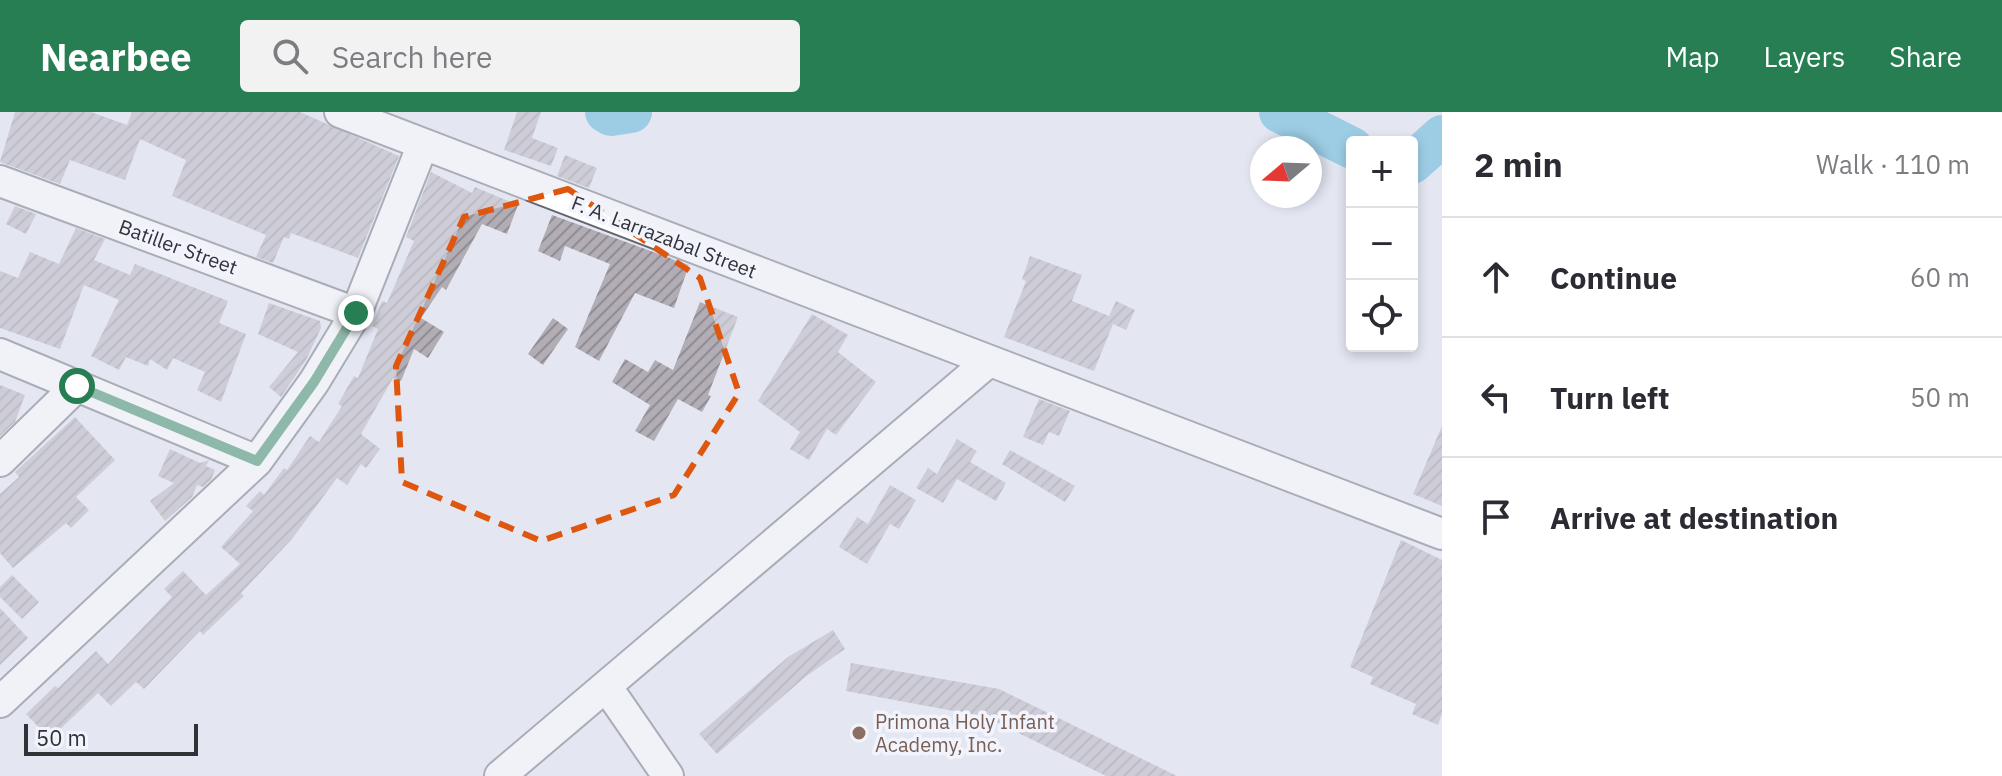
<!DOCTYPE html>
<meta charset="utf-8">
<style>
:root{--surface:#fff;--page:#f2f2f3;--text:#2b2b33;--muted:#7c7c81;--line:#e1e1e2;--accent:#267e52}
body{margin:0;font-family:"IBM Plex Sans",sans-serif;background:var(--page);color:var(--text)}
.controls{position:absolute;right:24px;top:24px;display:grid;overflow:hidden;border-radius:8px;box-shadow:0 4px 12px #0003}
.controls button{width:72px;height:72px;display:grid;place-items:center;padding:0;border:0;border-bottom:2px solid var(--line);background:var(--surface);color:var(--text);font:40px sans-serif}
.compass{position:absolute;left:1250px;top:24px;width:72px;height:72px;border-radius:50%;background:var(--surface);box-shadow:0 4px 12px #0003;rotate:251deg}
.scale{position:absolute;left:24px;bottom:20px;width:174px;box-sizing:border-box;padding-left:8px;border:4px solid #313236;border-top:0;font-size:22px;line-height:28px;white-space:nowrap;color:#313236;-webkit-text-stroke:6px #f2f4fd;paint-order:stroke}
.stop{position:absolute;width:24px;height:24px;margin:-18px;border:6px solid #267e52;border-radius:50%;background:#fff}
.stop.end{background:#267e52;border-color:#fff;box-shadow:0 2px 8px #0008}
.list{margin:0;padding:0;list-style:none}
h2{display:flex;justify-content:space-between;align-items:center;height:104px;margin:0;padding:0 32px;font-size:34px}
h2 small{font-size:26px;font-weight:400;color:var(--muted)}
.list li{display:grid;grid-template-columns:52px 1fr auto;gap:24px;align-items:center;box-sizing:border-box;height:120px;padding:0 32px;border-top:2px solid var(--line)}
.list b{display:block;font-size:30px;white-space:nowrap}
.list em{font-size:26px;font-style:normal;color:var(--muted)}
.icon{flex:none;width:44px;height:44px;fill:none;stroke:currentColor;stroke-width:2;stroke-linecap:round;stroke-linejoin:round}
.map{position:relative;flex:none;width:1442px;height:664px;overflow:hidden}
header{display:flex;align-items:center;gap:48px;box-sizing:border-box;height:112px;padding:0 40px;background:var(--accent);color:#fff}
header strong{font-size:38px}
nav{display:flex;gap:44px;margin-inline-start:auto;font-size:28px}
.search{width:560px;height:72px;background:var(--page);display:flex;align-items:center;gap:20px;box-sizing:border-box;padding:0 28px;border-radius:8px;color:var(--muted);font-size:30px}
main{display:flex}
aside{flex:1;background:var(--surface)}
.map>svg:first-child{display:block}
</style>
<header>
<strong>Nearbee</strong>
<div class="search"><svg class="icon" aria-label="search" viewBox="0 0 24 24"><circle cx="10" cy="10" r="6"/><path d="M15 15l6 6"/></svg>Search here</div>
<nav><a>Map</a><a>Layers</a><a>Share</a></nav>
</header>
<main>
<div class="map">
<svg width="1442" height="664" viewBox="0 0 1442 664">
<defs>
<pattern id="building-hatch" width="6" height="6" patternUnits="userSpaceOnUse" patternTransform="scale(2)"><rect width="6" height="6" fill="#b2acb5"/><path d="M-1 1l2-2M0 6l6-6M5 7l2-2" fill="none" stroke="#918d94"/></pattern>
</defs>
<rect width="100%" height="100%" fill="#e4e7f2"/>
<g fill="none" stroke-linecap="round" stroke-linejoin="round">
<path stroke="#47add5" stroke-width="42" d="M 606,0 L 611,3 L 631,0
M 1280,0 L 1352,36
M 1412,51 L 1442,24"/>
</g>
<path fill="url(#building-hatch)" d="M 15,0 L 91,0 L 127,13 L 132,0 L 300,0 L 399,44 L 358,146 L 291,121 L 289,127 L 284,125 L 273,151 L 256,145 L 266,123 L 172,84 L 186,48 L 140,27 L 125,68 L 70,48 L 60,72 L 0,50 Z
M 517,0 L 541,0 L 532,26 L 558,36 L 551,54 L 504,38 Z
M 565,43 L 597,56 L 589,76 L 557,64 Z
M 431,60 L 472,81 L 475,75 L 518,93 L 507,122 L 482,112 L 446,178 L 442,175 L 421,206 L 444,220 L 428,246 L 414,237 L 401,269 L 393,266 L 361,322 L 380,337 L 366,356 L 361,352 L 347,373 L 337,366 L 292,427 L 241,481 L 244,484 L 203,523 L 200,519 L 144,577 L 136,570 L 111,594 L 98,581 L 50,627 L 26,602 L 55,574 L 58,576 L 96,539 L 108,552 L 172,485 L 164,477 L 183,459 L 206,483 L 240,452 L 221,435 L 253,399 L 246,394 L 260,379 L 264,383 L 284,356 L 287,358 L 310,324 L 319,330 L 342,294 L 338,292 L 354,264 L 358,266 L 378,217 L 372,214 L 382,189 L 387,191 L 414,129 L 406,125 Z
M 15,94 L 36,102 L 26,122 L 6,112 Z
M 552,103 L 689,153 L 674,196 L 635,181 L 599,249 L 575,235 L 610,152 L 565,134 L 560,149 L 538,139 Z
M 76,116 L 105,127 L 94,148 L 130,163 L 135,152 L 228,189 L 219,211 L 246,222 L 221,290 L 197,278 L 205,260 L 173,246 L 167,258 L 150,247 L 148,254 L 126,245 L 119,258 L 91,244 L 119,188 L 84,173 L 60,237 L 0,216 L 0,159 L 18,166 L 30,140 L 59,152 Z
M 1030,144 L 1082,163 L 1072,189 L 1109,204 L 1116,189 L 1135,198 L 1126,218 L 1113,212 L 1094,259 L 1004,225 L 1026,169 L 1022,167 Z
M 700,190 L 738,205 L 708,283 L 711,284 L 702,300 L 678,287 L 654,329 L 635,319 L 650,293 L 612,270 L 625,247 L 648,260 L 655,248 L 673,258 Z
M 269,191 L 320,209 L 321,216 L 306,248 L 281,285 L 269,275 L 298,240 L 258,222 Z
M 812,202 L 848,223 L 838,240 L 876,270 L 836,323 L 827,317 L 809,348 L 790,337 L 800,320 L 758,289 Z
M 553,206 L 568,217 L 543,253 L 528,242 Z
M 0,273 L 25,283 L 15,310 L 0,324 Z
M 1039,287 L 1070,299 L 1059,324 L 1049,320 L 1043,333 L 1023,325 Z
M 75,305 L 115,348 L 76,385 L 89,398 L 71,416 L 66,411 L 13,456 L 0,441 L 0,382 L 19,365 L 15,360 L 17,358 Z
M 1442,314 L 1442,394 L 1413,382 Z
M 957,327 L 977,339 L 970,350 L 1006,371 L 996,389 L 957,367 L 943,391 L 916,376 L 928,356 L 937,362 Z
M 170,337 L 200,351 L 209,348 L 206,354 L 215,358 L 211,368 L 203,375 L 197,373 L 192,385 L 165,409 L 150,389 L 174,371 L 158,364 Z
M 1010,338 L 1075,374 L 1065,390 L 1002,352 Z
M 890,373 L 916,388 L 899,417 L 890,412 L 867,452 L 839,435 L 857,405 L 868,412 Z
M 1401,428 L 1442,448 L 1442,602 L 1438,613 L 1412,602 L 1416,592 L 1370,572 L 1373,565 L 1350,555 Z
M 12,463 L 39,490 L 22,507 L 0,485 L 0,475 Z
M 0,496 L 28,526 L 0,553 Z
M 833,518 L 845,537 L 805,565 L 717,642 L 699,622 L 788,545 Z
M 851,551 L 999,577 L 1177,664 L 1106,664 L 986,605 L 846,579 Z"/>
<g fill="none" stroke-linecap="round" stroke-linejoin="round">
<defs>
<path id="minor" d="M 340,0 L 1442,422
M 0,69 L 356,201
M 0,242 L 257,349
M 0,349 L 77,274
M 606,574 L 668,664
M 0,590 L 257,349 L 314,270 L 356,201 L 423,32
M 500,664 L 989,249"/>
</defs>
<use href="#minor" stroke="#63666f" stroke-width="34"/>
<use href="#minor" stroke="#fff" stroke-width="30"/>
</g>
<g fill="none" stroke-linecap="round" stroke-linejoin="round">
<path stroke="#267e52" stroke-width="10" d="M 77,274 L 257,349 L 314,270 L 356,201"/>
</g>
<path d="M0 0H1442V664H0ZM 568,77 L 700,166 L 739,281 L 674,383 L 541,429 L 402,370 L 396,254 L 464,105 Z" fill="#e4e7f2" fill-opacity=".55" fill-rule="evenodd"/>
<path fill="none" stroke="#df570e" stroke-width="6" stroke-dasharray="16 10" stroke-linejoin="round" d="M 568,77 L 700,166 L 739,281 L 674,383 L 541,429 L 402,370 L 396,254 L 464,105 Z"/>
<circle fill="#8d6e63" stroke="#f2f4fd" stroke-width="3" cx="859" cy="621" r="8"/>
<g text-anchor="middle" stroke-width="7" stroke-linejoin="round" paint-order="stroke">
<g font-size="20" fill="#313236" stroke="#f2f4fd">
<text transform="translate(664 125) rotate(21)" y="7">F. A. Larrazabal Street</text>
<text transform="translate(178 135) rotate(20)" y="7">Batiller Street</text>
</g>
<g font-size="20" fill="#785e54" stroke="#f2f4fd" text-anchor="start">
<text x="875" y="617">Primona Holy Infant<tspan x="875" dy="23">Academy, Inc.</tspan></text>
</g>
</g>
</svg>
<div class="controls">
<button>+</button>
<button>−</button>
<button><svg class="icon" aria-label="locate" viewBox="0 0 24 24"><circle cx="12" cy="12" r="6"/><path d="M12 2v4M12 18v4M2 12h4M18 12h4"/></svg></button>
</div>
<svg class="compass" viewBox="-18 -18 36 36"><path d="M0-13l5 13h-10z" fill="#e53935"/><path d="M0 13l5-13h-10z" fill="#7c7c81"/></svg>
<div class="scale">50 m</div>
<div class="stop" style="left:77px;top:274px"></div>
<div class="stop end" style="left:356px;top:201px"></div>
</div>
<aside>
<h2>2 min<small>Walk · 110 m</small></h2>
<ul class="list">
<li><svg class="icon" aria-label="ahead" viewBox="0 0 24 24"><path d="M12 20V5M6 11l6-6 6 6"/></svg><div><b>Continue</b></div><em>60 m</em></li>
<li><svg class="icon" aria-label="left" viewBox="0 0 24 24"><path d="M17 20v-9H6M10 6l-5 5 5 5"/></svg><div><b>Turn left</b></div><em>50 m</em></li>
<li><svg class="icon" aria-label="arrive" viewBox="0 0 24 24"><path d="M6 21V4h12l-3 4 3 4H6"/></svg><div><b>Arrive at destination</b></div></li>
</ul>
</aside>
</main>
